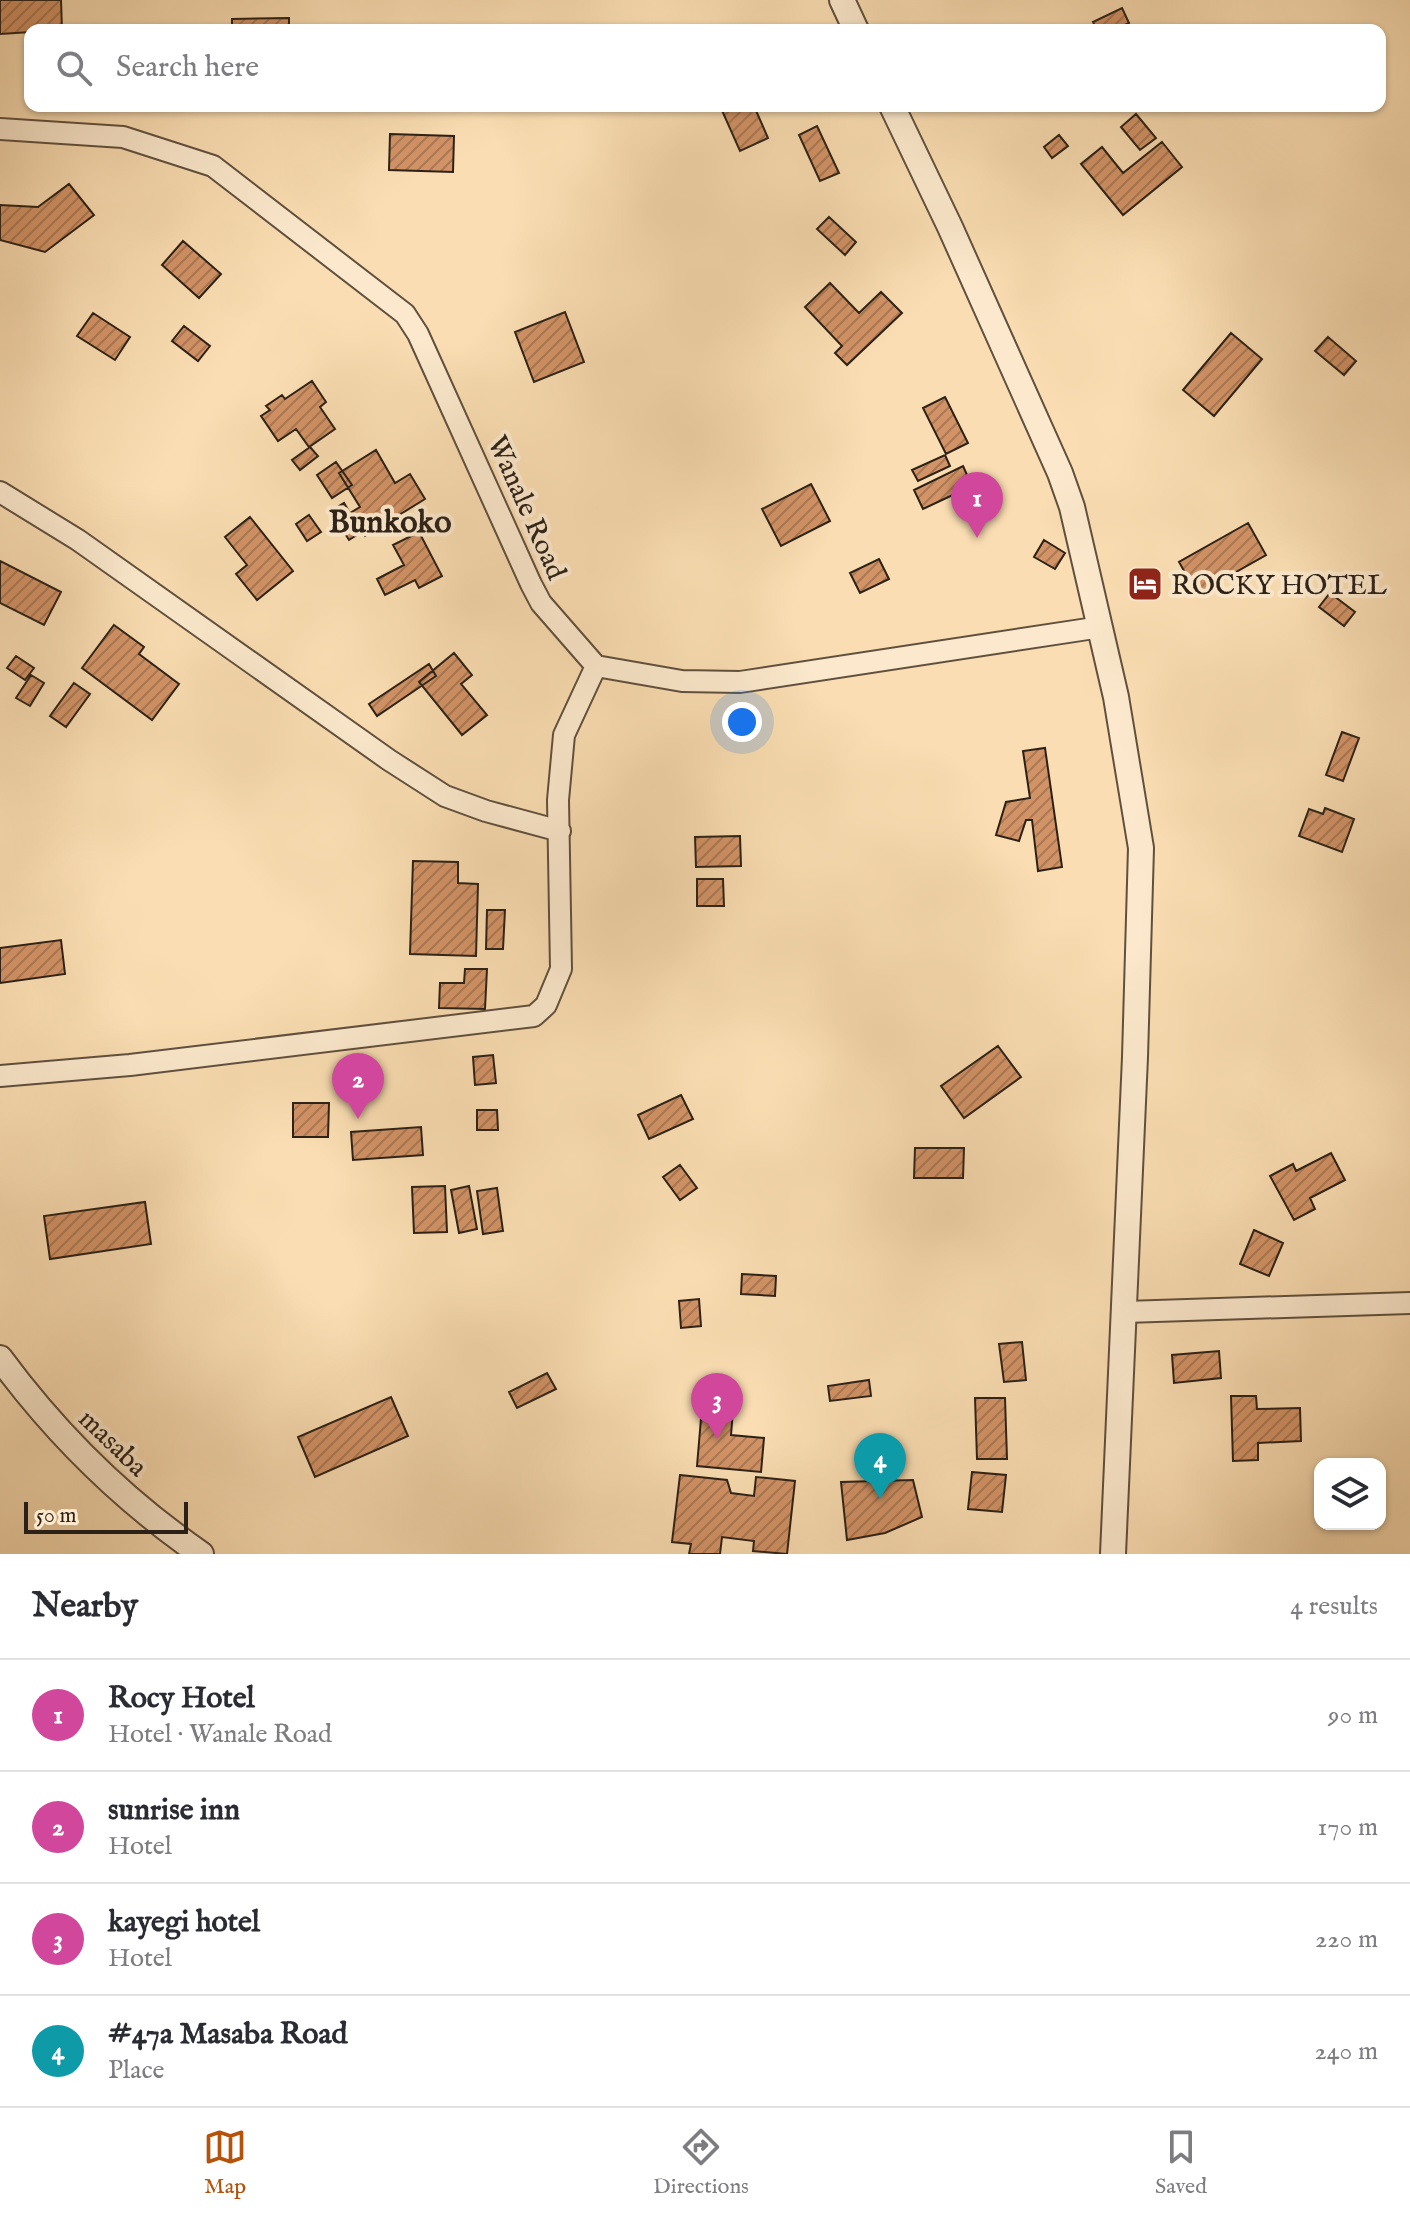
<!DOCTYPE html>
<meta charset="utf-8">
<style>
:root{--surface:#fff;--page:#f7f7f7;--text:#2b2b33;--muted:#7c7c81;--line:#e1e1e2;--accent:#b45309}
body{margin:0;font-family:"IM FELL English",serif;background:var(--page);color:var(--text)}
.controls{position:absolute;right:24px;bottom:24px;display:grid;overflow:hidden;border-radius:16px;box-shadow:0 2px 6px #0004}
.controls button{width:72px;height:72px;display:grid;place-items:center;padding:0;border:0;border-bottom:2px solid var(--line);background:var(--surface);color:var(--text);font:40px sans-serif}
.scale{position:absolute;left:24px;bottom:20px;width:164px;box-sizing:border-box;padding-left:8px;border:4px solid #2c2117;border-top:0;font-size:22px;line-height:28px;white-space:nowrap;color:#2c2117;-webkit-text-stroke:6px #fce9cd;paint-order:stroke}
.you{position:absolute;left:742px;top:722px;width:28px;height:28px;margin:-20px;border:6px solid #fff;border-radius:50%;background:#1a73e8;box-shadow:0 0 0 12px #1a73e833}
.badge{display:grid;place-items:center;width:52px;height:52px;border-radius:50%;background:var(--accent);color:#fff;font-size:26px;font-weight:700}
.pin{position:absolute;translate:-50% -66px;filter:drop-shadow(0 2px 4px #0008)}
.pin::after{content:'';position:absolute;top:42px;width:28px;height:24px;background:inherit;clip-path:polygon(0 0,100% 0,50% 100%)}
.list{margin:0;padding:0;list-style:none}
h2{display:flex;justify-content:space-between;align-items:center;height:104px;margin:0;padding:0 32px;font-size:34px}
h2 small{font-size:26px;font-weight:400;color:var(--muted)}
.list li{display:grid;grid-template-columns:52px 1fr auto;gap:24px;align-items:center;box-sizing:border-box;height:112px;padding:0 32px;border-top:2px solid var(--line)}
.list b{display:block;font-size:30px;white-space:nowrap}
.list p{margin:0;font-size:26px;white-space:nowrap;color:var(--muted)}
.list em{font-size:26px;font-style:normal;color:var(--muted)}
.icon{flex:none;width:44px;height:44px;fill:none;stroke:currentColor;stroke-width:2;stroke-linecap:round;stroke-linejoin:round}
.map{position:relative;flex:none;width:1410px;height:1554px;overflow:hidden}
.search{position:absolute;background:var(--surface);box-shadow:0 2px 6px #0004;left:24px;right:24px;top:24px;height:88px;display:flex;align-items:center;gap:20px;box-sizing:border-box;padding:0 28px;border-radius:16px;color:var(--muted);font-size:30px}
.sheet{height:552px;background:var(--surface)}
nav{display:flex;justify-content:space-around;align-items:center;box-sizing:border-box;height:112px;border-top:2px solid var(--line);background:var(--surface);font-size:22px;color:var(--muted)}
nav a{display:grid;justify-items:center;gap:4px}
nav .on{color:var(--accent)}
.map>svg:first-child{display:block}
</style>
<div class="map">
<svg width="1410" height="1554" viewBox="0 0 1410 1554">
<defs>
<pattern id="building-hatch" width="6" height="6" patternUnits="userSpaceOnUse" patternTransform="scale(2)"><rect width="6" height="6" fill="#d29366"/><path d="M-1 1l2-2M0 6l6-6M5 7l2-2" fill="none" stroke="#ab7853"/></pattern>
</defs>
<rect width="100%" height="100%" fill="#faddb2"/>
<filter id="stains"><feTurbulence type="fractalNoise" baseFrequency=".0025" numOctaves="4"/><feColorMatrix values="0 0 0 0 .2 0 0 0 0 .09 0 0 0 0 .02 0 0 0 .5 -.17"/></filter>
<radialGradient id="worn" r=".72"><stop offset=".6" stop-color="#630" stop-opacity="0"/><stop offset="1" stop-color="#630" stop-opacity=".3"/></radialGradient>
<path fill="url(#building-hatch)" stroke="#2c2117" stroke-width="2" d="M 0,0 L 61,0 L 62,30 L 0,34 Z
M 1122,8 L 1129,23 L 1114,30 L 1097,30 L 1093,22 Z
M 289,18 L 289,30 L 232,30 L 232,19 Z
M 720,106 L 754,106 L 768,138 L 740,151 Z
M 1136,114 L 1156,138 L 1140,150 L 1121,127 Z
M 817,126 L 839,173 L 820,181 L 799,135 Z
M 390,134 L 454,136 L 453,172 L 389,170 Z
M 1059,135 L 1068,146 L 1052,158 L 1044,147 Z
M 1162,142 L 1182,167 L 1123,215 L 1081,164 L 1102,147 L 1123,173 Z
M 69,184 L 94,215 L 45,252 L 0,240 L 0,205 L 38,207 Z
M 829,217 L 856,242 L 845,255 L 817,229 Z
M 183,241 L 221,274 L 199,298 L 162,265 Z
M 830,283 L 859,313 L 881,292 L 902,313 L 847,365 L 835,353 L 842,346 L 805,307 Z
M 565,312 L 584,362 L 534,382 L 515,332 Z
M 93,313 L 130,337 L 115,360 L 77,336 Z
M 184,326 L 210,346 L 198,361 L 172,341 Z
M 1231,333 L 1262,359 L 1214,416 L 1183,390 Z
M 1328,337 L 1356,361 L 1344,375 L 1315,351 Z
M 312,381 L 326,402 L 320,407 L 335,429 L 309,447 L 296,429 L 278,441 L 261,416 L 270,410 L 266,406 L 282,395 L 285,399 Z
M 945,397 L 968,443 L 946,454 L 923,408 Z
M 310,447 L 318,456 L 300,470 L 292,460 Z
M 376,450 L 395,483 L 410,474 L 425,499 L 365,536 L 362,532 L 349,540 L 331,511 L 344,503 L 350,513 L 360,507 L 339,473 Z
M 945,455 L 950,466 L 918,481 L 912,470 Z
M 336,462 L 352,485 L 332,498 L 317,475 Z
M 963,466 L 972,486 L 923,509 L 914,490 Z
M 811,484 L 830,521 L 781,546 L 762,509 Z
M 309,515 L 321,532 L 307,541 L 296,524 Z
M 250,517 L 293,571 L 257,600 L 236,574 L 247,565 L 225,537 Z
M 1248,523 L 1266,555 L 1197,594 L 1179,562 Z
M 419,532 L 442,576 L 419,588 L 415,580 L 385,595 L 377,579 L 404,565 L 393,545 Z
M 1044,540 L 1065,553 L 1055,569 L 1034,557 Z
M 879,559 L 889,579 L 860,593 L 850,573 Z
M 0,561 L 61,592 L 44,625 L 0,603 Z
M 1330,593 L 1355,612 L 1344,626 L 1319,607 Z
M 114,625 L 144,647 L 139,654 L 179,684 L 152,720 L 82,668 Z
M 454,653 L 472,675 L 461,684 L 487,715 L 462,735 L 419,682 Z
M 16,656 L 34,668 L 25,680 L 7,668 Z
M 429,664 L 436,676 L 377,716 L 369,704 Z
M 31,675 L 44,683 L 30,706 L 16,698 Z
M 74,683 L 90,694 L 66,727 L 50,716 Z
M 1342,732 L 1359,738 L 1343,781 L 1326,775 Z
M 1045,748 L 1062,867 L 1038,871 L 1032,820 L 1026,820 L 1019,841 L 996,835 L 1006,802 L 1030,798 L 1023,751 Z
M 1325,808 L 1354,819 L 1342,852 L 1299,836 L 1309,809 L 1323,814 Z
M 740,836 L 741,866 L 696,867 L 695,837 Z
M 413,861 L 458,862 L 458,883 L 478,884 L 476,956 L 410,954 Z
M 697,879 L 723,879 L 724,906 L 697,906 Z
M 487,910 L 505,910 L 503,949 L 486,949 Z
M 61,940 L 65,974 L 0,983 L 0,948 Z
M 465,969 L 487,969 L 485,1009 L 439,1008 L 440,983 L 464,983 Z
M 998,1046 L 1021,1077 L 964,1118 L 941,1086 Z
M 493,1055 L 496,1083 L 475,1085 L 473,1057 Z
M 681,1095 L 693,1119 L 649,1139 L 638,1115 Z
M 293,1103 L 329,1103 L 328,1137 L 293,1137 Z
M 477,1110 L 497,1110 L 498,1130 L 477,1130 Z
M 421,1127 L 423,1155 L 353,1160 L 351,1132 Z
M 915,1148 L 964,1148 L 963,1178 L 914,1178 Z
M 1331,1153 L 1345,1180 L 1310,1198 L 1315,1209 L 1294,1220 L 1270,1176 L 1293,1164 L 1296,1171 Z
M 680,1165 L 697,1188 L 680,1200 L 663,1177 Z
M 445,1186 L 447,1232 L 414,1233 L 412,1187 Z
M 469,1186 L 477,1229 L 459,1233 L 451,1190 Z
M 497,1188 L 503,1231 L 483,1234 L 477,1191 Z
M 145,1202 L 151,1244 L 50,1259 L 44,1216 Z
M 1254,1230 L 1283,1243 L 1269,1276 L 1240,1264 Z
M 742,1274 L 776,1276 L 775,1296 L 741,1294 Z
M 699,1299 L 701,1326 L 681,1328 L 679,1301 Z
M 1022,1342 L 1026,1380 L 1004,1382 L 999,1344 Z
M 1219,1351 L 1221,1378 L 1174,1383 L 1172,1355 Z
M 547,1373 L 556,1389 L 517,1408 L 509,1392 Z
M 869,1380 L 871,1396 L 830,1401 L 828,1386 Z
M 703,1395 L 734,1398 L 731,1435 L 764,1438 L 761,1472 L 697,1466 Z
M 1231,1396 L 1256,1396 L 1257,1409 L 1300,1408 L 1301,1441 L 1258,1443 L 1258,1460 L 1233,1461 Z
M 391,1397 L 408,1436 L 315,1477 L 298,1437 Z
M 975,1398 L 1005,1398 L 1007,1459 L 977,1459 Z
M 972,1472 L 1006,1475 L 1002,1512 L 968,1509 Z
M 680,1475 L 727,1480 L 731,1493 L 754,1496 L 756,1477 L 795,1481 L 787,1554 L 753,1551 L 754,1541 L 722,1537 L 720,1554 L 689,1554 L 691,1544 L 672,1542 Z
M 913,1480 L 922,1517 L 885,1533 L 847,1540 L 841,1482 Z"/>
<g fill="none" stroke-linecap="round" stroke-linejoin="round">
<defs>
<path id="minor" d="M 0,129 L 123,137 L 213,166 L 405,314 L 418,334 L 531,584 L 541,603 L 596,666 L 682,681 L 740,682 L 1101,627
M 0,492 L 78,540 L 389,760 L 445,796 L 486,811 L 560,831
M 0,1076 L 130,1065 L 534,1016 L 546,1005 L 561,969 L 558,800 L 564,735 L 596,666
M 1125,1312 L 1410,1303"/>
<path id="tertiary" d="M 842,0 L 856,30
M 892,106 L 950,227 L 1060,473 L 1072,507 L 1116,697 L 1141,848 L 1135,1057 L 1113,1554
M 0,1358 C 56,1434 123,1500 201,1554"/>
</defs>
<use href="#minor" stroke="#60503e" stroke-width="24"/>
<use href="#tertiary" stroke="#60503e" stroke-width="28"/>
<use href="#minor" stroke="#fce9cd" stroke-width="20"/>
<use href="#tertiary" stroke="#fce9cd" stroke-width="24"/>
</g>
<defs>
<symbol id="hotel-square" viewBox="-11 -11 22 22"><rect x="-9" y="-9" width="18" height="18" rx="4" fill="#8f2418" stroke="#fce9cd"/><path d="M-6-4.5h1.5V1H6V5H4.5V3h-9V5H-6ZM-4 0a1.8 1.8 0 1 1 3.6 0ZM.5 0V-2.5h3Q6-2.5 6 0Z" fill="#fff"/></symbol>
</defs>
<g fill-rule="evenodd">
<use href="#hotel-square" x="1125" y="564" width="40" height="40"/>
</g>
<g text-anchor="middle" stroke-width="8" stroke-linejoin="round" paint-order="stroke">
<g font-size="28" fill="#2c2117" stroke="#fce9cd">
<text transform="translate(528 507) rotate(66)" y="10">Wanale Road</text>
<text transform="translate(114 1442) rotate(44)" y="10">masaba</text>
</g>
<g font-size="28" fill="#2c2117" stroke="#fce9cd" text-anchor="start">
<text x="1171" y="594">ROCKY HOTEL</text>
</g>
<g font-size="32" font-weight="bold" fill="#2c2117" stroke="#fce9cd">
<text x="390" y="532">Bunkoko</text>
</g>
</g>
<rect width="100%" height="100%" filter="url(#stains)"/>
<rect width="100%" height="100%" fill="url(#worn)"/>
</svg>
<div class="controls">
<button><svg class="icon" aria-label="layers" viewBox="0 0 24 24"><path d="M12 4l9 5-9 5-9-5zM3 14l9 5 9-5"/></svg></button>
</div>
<div class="scale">50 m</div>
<div class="you"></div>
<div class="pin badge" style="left:977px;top:538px;background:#d1479c">1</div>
<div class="pin badge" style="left:358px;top:1119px;background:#d1479c">2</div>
<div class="pin badge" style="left:717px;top:1439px;background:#d1479c">3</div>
<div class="pin badge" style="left:880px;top:1499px;background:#0f9aa8">4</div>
<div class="search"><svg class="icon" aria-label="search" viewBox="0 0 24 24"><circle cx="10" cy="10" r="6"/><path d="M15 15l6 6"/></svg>Search here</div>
</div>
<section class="sheet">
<h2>Nearby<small>4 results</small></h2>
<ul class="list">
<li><span class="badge" style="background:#d1479c">1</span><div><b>Rocy Hotel</b><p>Hotel · Wanale Road</p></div><em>90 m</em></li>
<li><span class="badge" style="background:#d1479c">2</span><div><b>sunrise inn</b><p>Hotel</p></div><em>170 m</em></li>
<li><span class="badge" style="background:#d1479c">3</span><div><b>kayegi hotel</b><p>Hotel</p></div><em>220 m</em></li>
<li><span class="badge" style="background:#0f9aa8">4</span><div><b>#47a Masaba Road</b><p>Place</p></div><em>240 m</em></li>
</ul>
</section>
<nav>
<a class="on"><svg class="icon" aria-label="map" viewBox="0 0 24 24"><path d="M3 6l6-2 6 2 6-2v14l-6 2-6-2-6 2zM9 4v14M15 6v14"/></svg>Map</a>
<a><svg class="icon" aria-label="directions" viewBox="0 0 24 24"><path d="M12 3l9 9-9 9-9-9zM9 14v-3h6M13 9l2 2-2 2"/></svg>Directions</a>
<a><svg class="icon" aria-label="saved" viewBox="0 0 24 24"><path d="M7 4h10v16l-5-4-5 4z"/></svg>Saved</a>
</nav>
